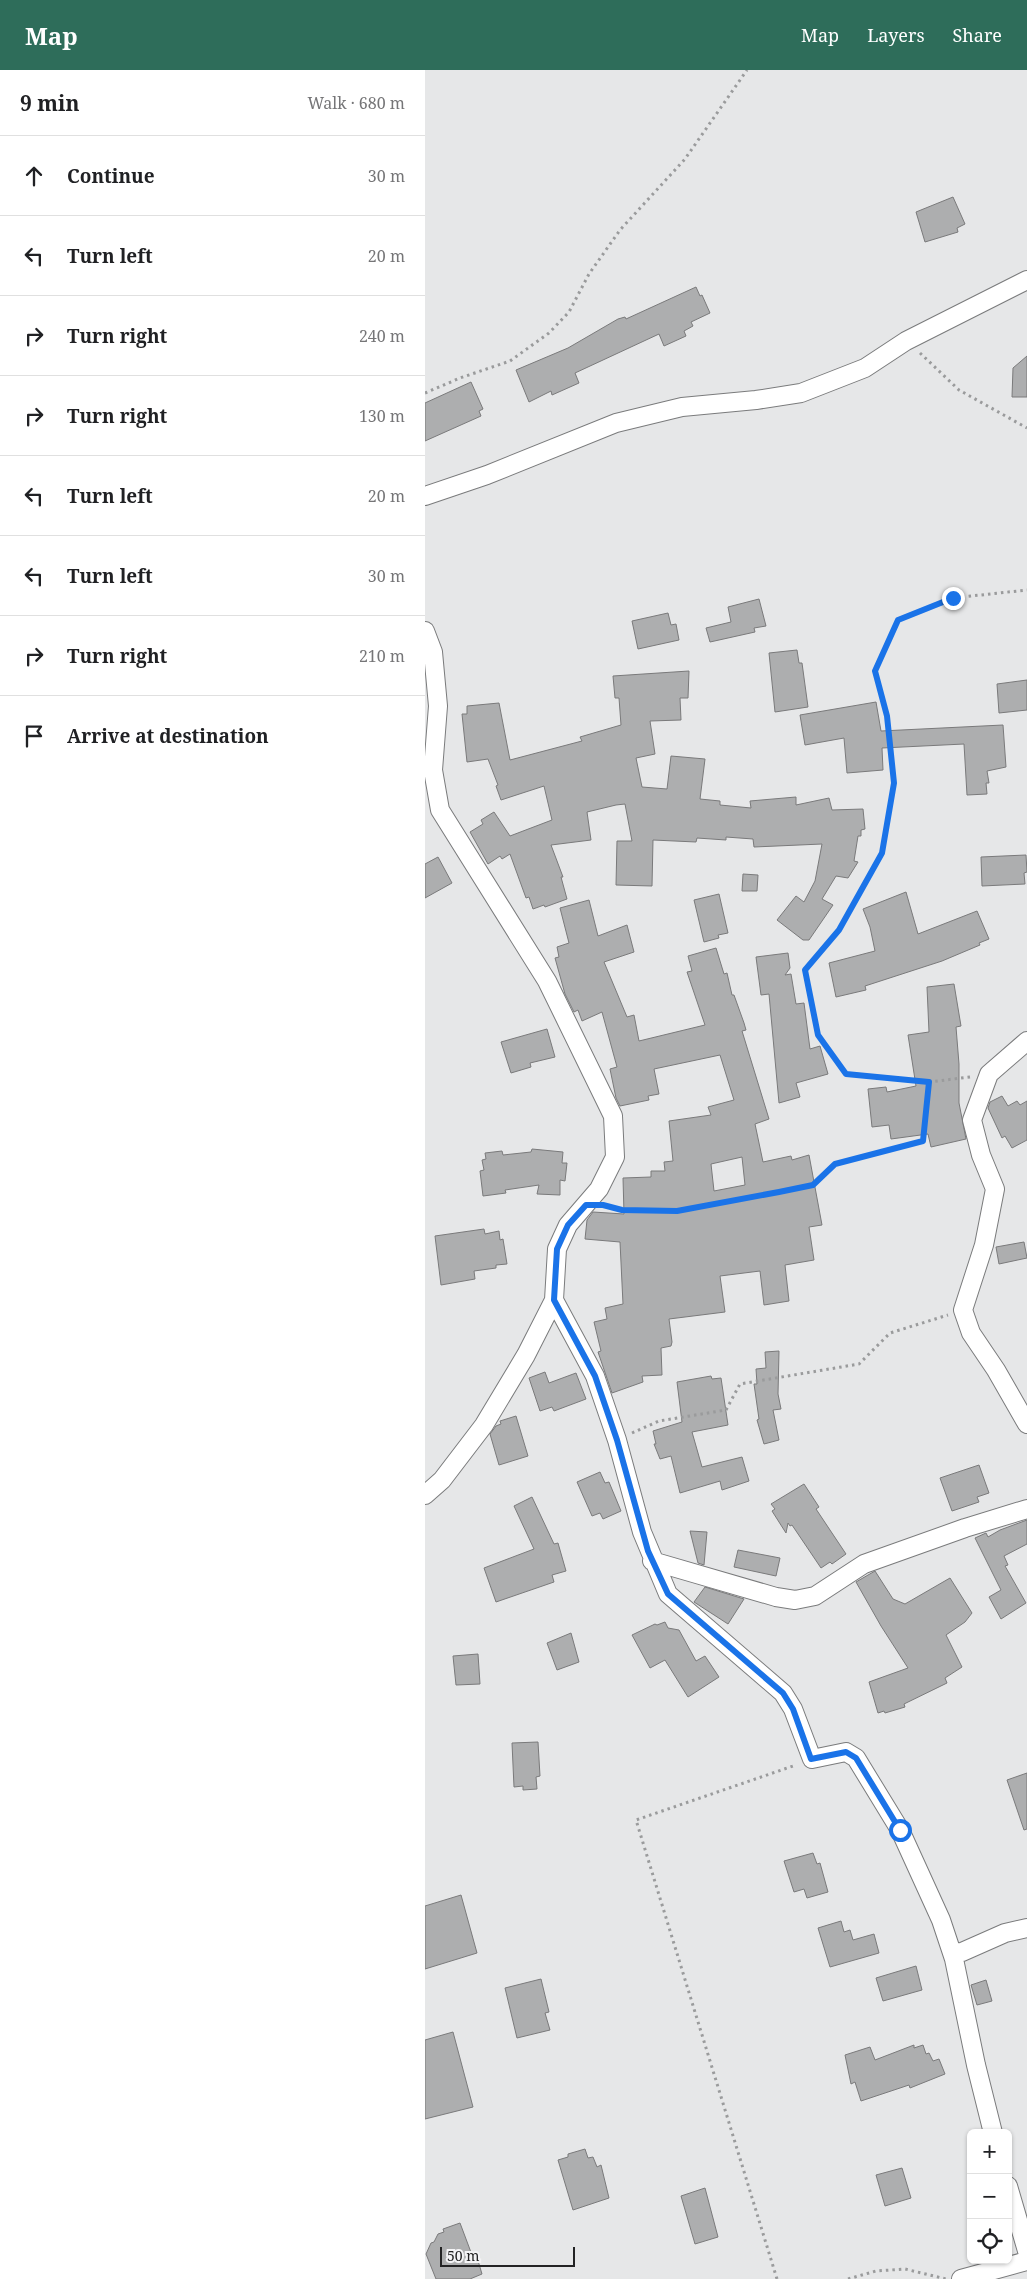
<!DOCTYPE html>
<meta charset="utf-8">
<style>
:root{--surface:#fff;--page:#f2f2f2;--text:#202124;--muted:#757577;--line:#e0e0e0;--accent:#2e6d5a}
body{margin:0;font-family:"Noto Serif",serif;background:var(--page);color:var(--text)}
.controls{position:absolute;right:15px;bottom:15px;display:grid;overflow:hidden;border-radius:8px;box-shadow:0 1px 4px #0004}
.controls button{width:45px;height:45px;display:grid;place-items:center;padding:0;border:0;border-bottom:1px solid var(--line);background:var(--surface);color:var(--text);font:25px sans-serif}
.scale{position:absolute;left:15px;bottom:12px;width:135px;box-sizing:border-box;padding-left:5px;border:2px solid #232324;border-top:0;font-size:14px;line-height:18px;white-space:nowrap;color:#232324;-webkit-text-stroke:4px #f4f4f6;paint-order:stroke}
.stop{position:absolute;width:15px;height:15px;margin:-11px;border:4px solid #1a73e8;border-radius:50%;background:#fff}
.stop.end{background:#1a73e8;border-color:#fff;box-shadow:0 1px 5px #0008}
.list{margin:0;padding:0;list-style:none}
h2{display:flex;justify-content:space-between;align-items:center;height:65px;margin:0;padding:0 20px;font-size:21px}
h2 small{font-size:16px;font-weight:400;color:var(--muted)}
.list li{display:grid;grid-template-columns:32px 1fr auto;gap:15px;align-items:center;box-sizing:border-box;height:80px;padding:0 20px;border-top:1px solid var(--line)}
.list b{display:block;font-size:19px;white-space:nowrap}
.list em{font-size:16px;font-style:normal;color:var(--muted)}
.icon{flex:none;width:28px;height:28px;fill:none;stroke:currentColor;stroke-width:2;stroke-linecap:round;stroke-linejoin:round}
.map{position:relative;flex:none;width:602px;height:2209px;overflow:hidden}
header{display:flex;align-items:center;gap:30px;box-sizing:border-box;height:70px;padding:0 25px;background:var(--accent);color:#fff}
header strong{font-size:24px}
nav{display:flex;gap:28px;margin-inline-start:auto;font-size:18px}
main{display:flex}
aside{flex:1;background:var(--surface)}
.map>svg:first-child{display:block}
</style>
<header>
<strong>Map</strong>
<nav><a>Map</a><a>Layers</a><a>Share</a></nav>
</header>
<main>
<aside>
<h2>9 min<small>Walk · 680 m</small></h2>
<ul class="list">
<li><svg class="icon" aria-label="ahead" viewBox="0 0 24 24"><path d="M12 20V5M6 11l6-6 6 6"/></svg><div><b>Continue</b></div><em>30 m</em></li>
<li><svg class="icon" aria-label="left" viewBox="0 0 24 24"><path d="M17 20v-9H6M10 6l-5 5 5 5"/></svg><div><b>Turn left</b></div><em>20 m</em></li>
<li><svg class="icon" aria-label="right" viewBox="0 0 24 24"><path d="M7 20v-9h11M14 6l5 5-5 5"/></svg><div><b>Turn right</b></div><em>240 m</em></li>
<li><svg class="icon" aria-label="right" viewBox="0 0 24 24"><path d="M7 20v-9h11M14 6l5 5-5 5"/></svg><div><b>Turn right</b></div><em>130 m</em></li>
<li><svg class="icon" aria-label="left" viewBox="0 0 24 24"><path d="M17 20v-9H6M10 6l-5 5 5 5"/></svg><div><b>Turn left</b></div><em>20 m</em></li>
<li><svg class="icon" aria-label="left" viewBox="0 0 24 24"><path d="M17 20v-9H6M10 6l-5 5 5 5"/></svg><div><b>Turn left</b></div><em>30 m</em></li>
<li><svg class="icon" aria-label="right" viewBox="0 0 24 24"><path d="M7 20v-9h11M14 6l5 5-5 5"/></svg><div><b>Turn right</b></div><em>210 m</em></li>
<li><svg class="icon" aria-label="arrive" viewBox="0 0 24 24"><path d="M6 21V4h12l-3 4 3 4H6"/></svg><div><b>Arrive at destination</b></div></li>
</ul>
</aside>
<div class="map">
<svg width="602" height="2209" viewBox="0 0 602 2209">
<rect width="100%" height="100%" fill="#e6e7e8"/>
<path fill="#adaeaf" stroke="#7a7a7b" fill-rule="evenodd" d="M 528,127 L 540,154 L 532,158 L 533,162 L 500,172 L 491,142 Z
M 271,217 L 275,226 L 277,225 L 285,243 L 266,252 L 268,256 L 259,261 L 261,266 L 239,276 L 234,264 L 150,303 L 154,313 L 127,325 L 126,321 L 104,332 L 91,300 L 143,278 L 193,249 L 200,247 L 201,249 Z
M 602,286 L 602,327 L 587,327 L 588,298 Z
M 46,312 L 58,339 L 54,341 L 56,346 L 0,371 L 0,333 Z
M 334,529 L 341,556 L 329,558 L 330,562 L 285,572 L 281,558 L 306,552 L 303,537 Z
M 243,543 L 246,555 L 251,554 L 254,570 L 213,579 L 207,551 Z
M 372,580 L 374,593 L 377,593 L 383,637 L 350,642 L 344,583 Z
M 264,601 L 263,628 L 255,628 L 256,650 L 225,651 L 230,684 L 211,688 L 217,717 L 242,719 L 246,686 L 280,689 L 275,729 L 295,731 L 295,735 L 326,738 L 325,731 L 371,727 L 371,735 L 404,728 L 407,740 L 438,739 L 440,759 L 436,760 L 436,766 L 433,766 L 429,791 L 433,792 L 423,808 L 411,806 L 397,829 L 408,835 L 384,870 L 378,870 L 352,850 L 371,826 L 379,832 L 390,811 L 397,774 L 329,777 L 328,769 L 301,767 L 301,770 L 272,768 L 271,772 L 228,770 L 227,816 L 191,815 L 192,771 L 207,771 L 200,734 L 191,735 L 162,742 L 166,770 L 126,775 L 138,807 L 136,807 L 142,829 L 120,837 L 119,835 L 108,839 L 104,827 L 101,828 L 85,784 L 77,789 L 75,786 L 63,794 L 45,762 L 58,754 L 56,750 L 69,742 L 85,766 L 127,750 L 119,716 L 76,730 L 71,716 L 73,715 L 63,689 L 42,692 L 37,644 L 42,644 L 42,636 L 74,633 L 85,690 L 157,671 L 155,667 L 196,655 L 194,628 L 190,628 L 188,606 Z
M 602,610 L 602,640 L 574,643 L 572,614 Z
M 451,632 L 456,661 L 578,655 L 581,697 L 562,701 L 564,713 L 561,713 L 562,724 L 542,725 L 539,674 L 457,678 L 458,700 L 422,703 L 419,668 L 380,675 L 375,645 Z
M 601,785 L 602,802 L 599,803 L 600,814 L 557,816 L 556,787 Z
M 13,787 L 27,813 L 0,828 L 0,794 Z
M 318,804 L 333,805 L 332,821 L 317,821 Z
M 481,822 L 493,864 L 552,841 L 564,869 L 554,873 L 555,875 L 517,891 L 440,916 L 441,920 L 411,927 L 404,893 L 450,881 L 445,857 L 438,839 Z
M 294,824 L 303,863 L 293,865 L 294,868 L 279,872 L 269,830 Z
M 164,830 L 173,866 L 202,855 L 209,882 L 179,892 L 202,947 L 209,945 L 214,971 L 280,955 L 262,902 L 267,901 L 263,886 L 291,878 L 299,904 L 302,903 L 307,925 L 309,925 L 319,953 L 321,960 L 317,961 L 344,1049 L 330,1054 L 338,1092 L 366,1086 L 367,1090 L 384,1085 L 397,1155 L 384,1157 L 389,1190 L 360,1195 L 364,1231 L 339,1235 L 335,1201 L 295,1206 L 300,1242 L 244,1249 L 247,1272 L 246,1276 L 236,1278 L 237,1305 L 217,1306 L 218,1312 L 187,1323 L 173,1282 L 176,1281 L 169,1252 L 182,1249 L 180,1238 L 198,1234 L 195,1172 L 160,1169 L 162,1150 L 168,1142 L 199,1144 L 198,1108 L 226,1107 L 226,1101 L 240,1101 L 239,1092 L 248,1091 L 244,1051 L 286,1045 L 283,1037 L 309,1030 L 295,985 L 229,999 L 234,1024 L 223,1026 L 224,1030 L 195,1036 L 191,1028 L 185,999 L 192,997 L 177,942 L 157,951 L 153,940 L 149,942 L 140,924 L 130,888 L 134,887 L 132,877 L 144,873 L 135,838 ZM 317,1087 L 320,1115 L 289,1121 L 286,1094 Z
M 363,883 L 365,898 L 360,905 L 366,904 L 371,934 L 379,933 L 385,979 L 395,976 L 403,1004 L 371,1013 L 375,1027 L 354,1033 L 344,924 L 336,925 L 331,887 Z
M 529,914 L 536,956 L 531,957 L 534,994 L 534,1033 L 541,1069 L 506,1077 L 503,1064 L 466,1069 L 464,1055 L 447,1057 L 443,1019 L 461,1017 L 462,1022 L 491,1016 L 483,965 L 504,962 L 502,917 Z
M 122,959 L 130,987 L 105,993 L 106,997 L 86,1003 L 76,972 Z
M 577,1026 L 583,1036 L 592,1031 L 595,1035 L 602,1031 L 602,1070 L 587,1078 L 580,1066 L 577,1068 L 563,1038 L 565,1032 Z
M 107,1079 L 138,1082 L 137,1093 L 142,1093 L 140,1111 L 135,1110 L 135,1125 L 112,1124 L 114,1115 L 80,1120 L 81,1123 L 58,1126 L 55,1101 L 59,1100 L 57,1090 L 61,1089 L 60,1083 L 77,1081 L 78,1085 L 106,1082 Z
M 59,1159 L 60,1164 L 74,1161 L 75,1170 L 78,1169 L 82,1194 L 71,1195 L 71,1198 L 49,1201 L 50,1209 L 16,1215 L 10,1166 Z
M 599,1172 L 602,1188 L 574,1194 L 571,1177 Z
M 354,1281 L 353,1324 L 356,1339 L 348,1340 L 354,1370 L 339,1374 L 332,1350 L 334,1349 L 329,1314 L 332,1314 L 331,1299 L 341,1298 L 340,1282 Z
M 120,1302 L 124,1313 L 151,1303 L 161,1329 L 129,1341 L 127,1337 L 115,1341 L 104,1308 Z
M 286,1306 L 287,1309 L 296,1308 L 303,1355 L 267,1362 L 277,1397 L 317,1387 L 324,1411 L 297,1420 L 295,1411 L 255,1423 L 246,1386 L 235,1389 L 229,1374 L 231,1374 L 228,1361 L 257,1352 L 252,1312 Z
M 91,1346 L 103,1386 L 74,1395 L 65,1364 L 71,1356 L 76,1354 L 75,1351 Z
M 554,1395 L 564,1423 L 552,1427 L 554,1432 L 527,1441 L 515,1408 Z
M 175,1402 L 180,1413 L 184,1412 L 196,1441 L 178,1449 L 175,1443 L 167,1446 L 152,1412 Z
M 379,1414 L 394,1437 L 391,1439 L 421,1484 L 407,1494 L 405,1492 L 396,1498 L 367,1455 L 365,1456 L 363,1453 L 361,1463 L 347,1441 L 350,1439 L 346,1434 Z
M 107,1427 L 129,1474 L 133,1473 L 141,1501 L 127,1505 L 129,1512 L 71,1532 L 59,1498 L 109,1479 L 89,1436 Z
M 602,1450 L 602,1474 L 579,1486 L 583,1495 L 580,1496 L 601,1533 L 576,1549 L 564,1527 L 576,1520 L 550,1468 L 561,1463 L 563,1467 L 575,1460 Z
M 265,1461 L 282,1462 L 279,1495 L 273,1493 Z
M 313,1480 L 355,1488 L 351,1506 L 309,1497 Z
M 450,1501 L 468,1529 L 480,1534 L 525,1508 L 547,1543 L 540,1552 L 521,1565 L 537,1597 L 520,1608 L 522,1613 L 479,1634 L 480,1637 L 460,1643 L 459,1641 L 453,1643 L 444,1612 L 483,1598 L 456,1556 L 431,1512 Z
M 280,1517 L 319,1529 L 303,1554 L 269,1532 Z
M 240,1552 L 243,1558 L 254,1560 L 271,1591 L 280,1586 L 294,1607 L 263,1627 L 240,1590 L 225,1598 L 207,1565 L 230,1554 L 232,1555 Z
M 146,1563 L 154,1592 L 132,1600 L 122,1573 Z
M 53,1584 L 55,1614 L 31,1615 L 28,1586 Z
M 113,1672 L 115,1706 L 111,1707 L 112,1719 L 98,1720 L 98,1716 L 89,1717 L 87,1673 Z
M 602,1703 L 602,1759 L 599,1760 L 582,1710 Z
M 388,1783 L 392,1794 L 395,1793 L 403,1822 L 382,1828 L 379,1819 L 369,1822 L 359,1791 Z
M 36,1825 L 52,1883 L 0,1899 L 0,1836 Z
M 416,1851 L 419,1862 L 425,1860 L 428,1870 L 449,1864 L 454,1883 L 405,1897 L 393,1858 Z
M 491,1896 L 497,1920 L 458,1931 L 451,1908 Z
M 116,1909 L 124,1942 L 120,1943 L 125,1960 L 92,1968 L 80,1918 Z
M 561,1910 L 567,1931 L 552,1935 L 546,1915 Z
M 28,1962 L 48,2037 L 0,2049 L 0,1970 Z
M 489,1975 L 489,1978 L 498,1975 L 501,1984 L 504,1983 L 508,1991 L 514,1989 L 520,2004 L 485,2018 L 484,2015 L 436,2031 L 430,2012 L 426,2014 L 420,1985 L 445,1977 L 450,1990 Z
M 160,2079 L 163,2088 L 168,2087 L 172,2097 L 176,2095 L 184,2128 L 148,2140 L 133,2090 L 143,2087 L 143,2084 Z
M 477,2098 L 486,2128 L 460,2136 L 451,2105 Z
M 280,2118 L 293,2167 L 270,2174 L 256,2126 Z
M 35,2153 L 47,2185 L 51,2184 L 57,2204 L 45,2209 L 11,2209 L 1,2184 L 6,2173 L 9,2172 L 13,2164 L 19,2162 L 18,2159 Z"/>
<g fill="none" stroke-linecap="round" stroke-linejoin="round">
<defs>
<path id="minor" d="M 0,426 L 62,405 L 191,353 L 257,337 L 331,330 L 376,323 L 440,298 L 481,271 L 602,210
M 0,561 L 8,582 L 13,636 L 8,700 L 15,740 L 122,911 L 188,1046 L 190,1087 L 174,1119 L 143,1155 L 132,1179 L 129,1230 L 101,1285 L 59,1355 L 17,1410 L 0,1425
M 602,971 L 564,1004 L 547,1050 L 556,1085 L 570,1119 L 559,1175 L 538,1240 L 546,1263 L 571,1300 L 602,1354
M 129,1230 L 170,1306 L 192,1370 L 217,1462 L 243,1524 L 358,1623 L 368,1639 L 387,1689 L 421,1682 L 431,1688 L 475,1760 L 516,1850 L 529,1889 L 551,1995 L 568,2063
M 227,1491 L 351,1527 L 370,1530 L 390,1526 L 439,1494 L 540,1458 L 602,1439
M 527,1883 L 537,1882 L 580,1863 L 602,1858
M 583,2116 L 602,2181
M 536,2209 L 602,2191"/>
</defs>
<use href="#minor" stroke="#7a7b7c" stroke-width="20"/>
<path stroke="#9a9b9c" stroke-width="3" stroke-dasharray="2.5 4" stroke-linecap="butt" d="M 495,283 L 534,320 L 602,358
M 0,323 L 35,308 L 85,291 L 124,263 L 144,242 L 164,204 L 195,160 L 260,89 L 322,0
M 545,1007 L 504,1012 L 421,1004 L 393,965 L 380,900 L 414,860 L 457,783 L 469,713 L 462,646 L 450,601 L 473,550 L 528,528 L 602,520
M 183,1136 L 197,1140 L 253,1141 L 354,1122 L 388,1115 L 410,1094 L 498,1071 L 504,1012
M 207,1363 L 234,1351 L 301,1340 L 315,1314 L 434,1294 L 465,1263 L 523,1245
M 352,2209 L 211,1750 L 371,1695
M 423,2209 L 451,2201 L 480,2199 L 521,2209"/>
<use href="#minor" stroke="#fff" stroke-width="18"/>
</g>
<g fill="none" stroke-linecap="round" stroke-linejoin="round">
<path stroke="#1a73e8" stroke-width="6" d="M 475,1760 L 431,1688 L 421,1682 L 386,1689 L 368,1639 L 358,1623 L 243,1524 L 223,1481 L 192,1370 L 170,1306 L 129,1230 L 132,1179 L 143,1155 L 161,1135 L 178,1135 L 197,1140 L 252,1141 L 354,1122 L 388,1115 L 410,1094 L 498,1071 L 504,1012 L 421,1004 L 393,965 L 380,900 L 414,860 L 457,783 L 469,713 L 462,646 L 450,601 L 473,550 L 528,528"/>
</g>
</svg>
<div class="controls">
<button>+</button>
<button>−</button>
<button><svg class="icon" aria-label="locate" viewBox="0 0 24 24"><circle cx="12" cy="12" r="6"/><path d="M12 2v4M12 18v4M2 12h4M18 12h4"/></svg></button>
</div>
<div class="scale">50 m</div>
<div class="stop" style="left:475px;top:1760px"></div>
<div class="stop end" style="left:528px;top:528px"></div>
</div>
</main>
